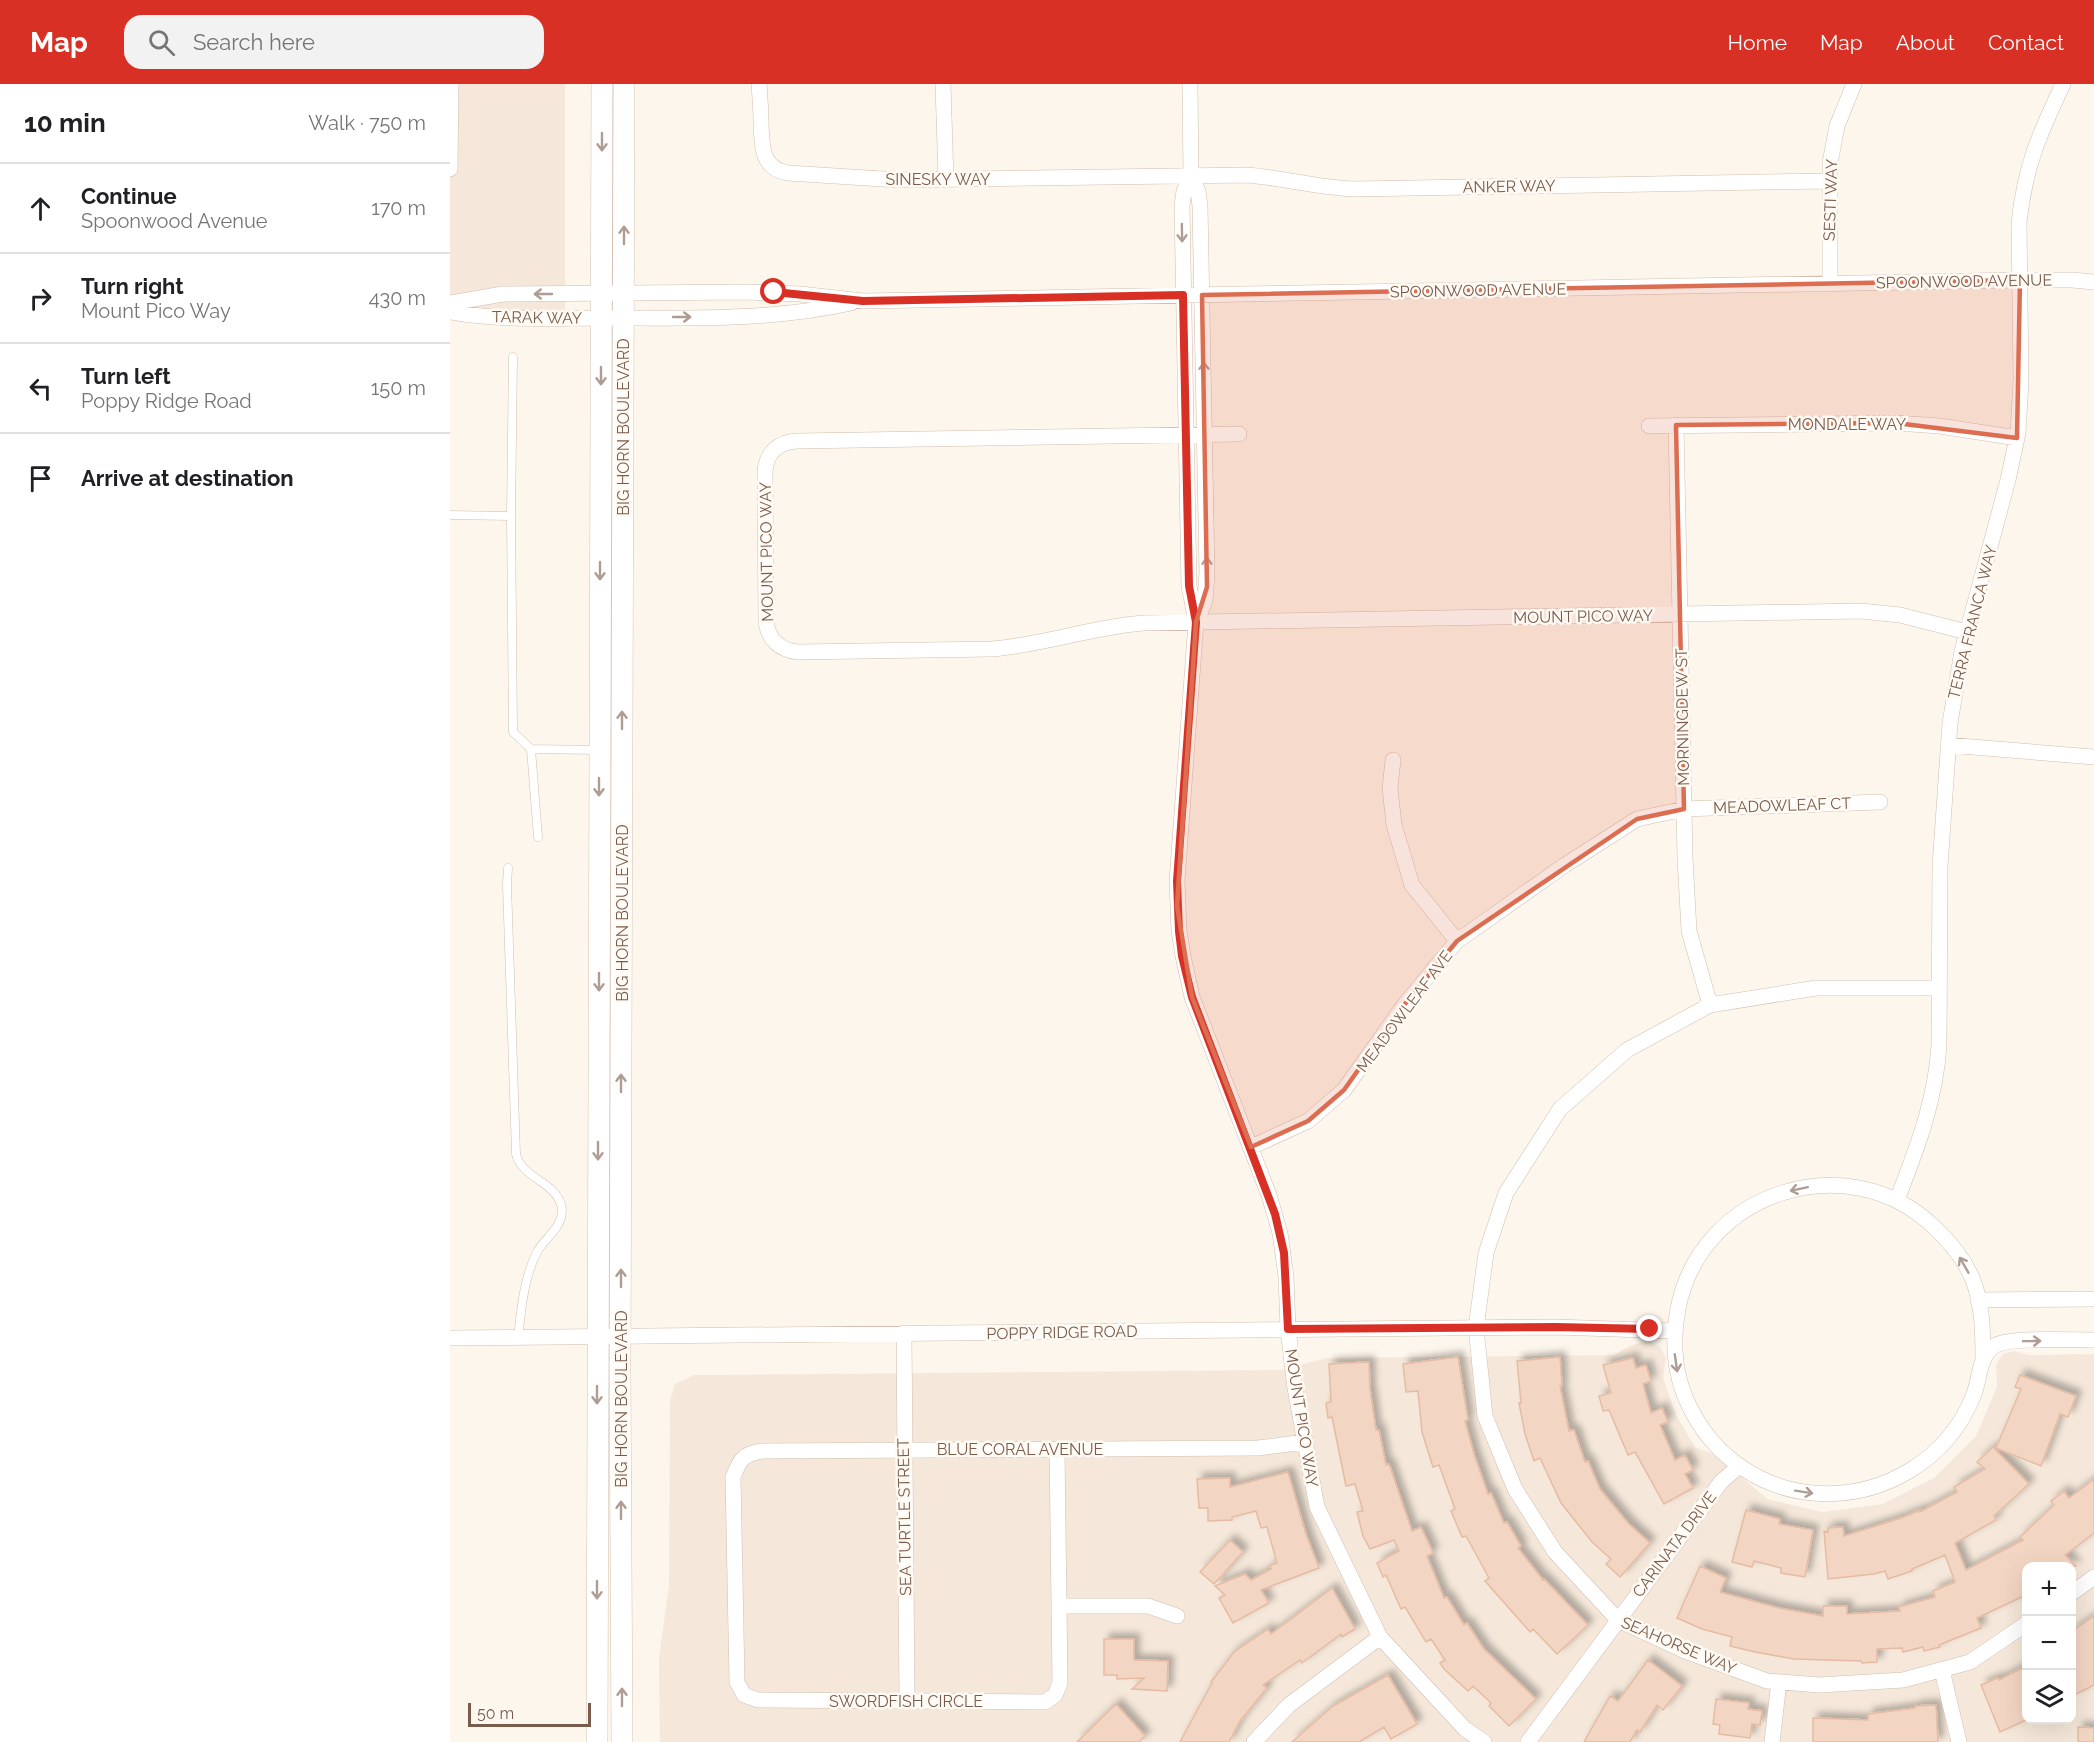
<!DOCTYPE html>
<meta charset="utf-8">
<style>
:root{--surface:#fff;--page:#f2f2f2;--text:#202124;--muted:#757577;--line:#e0e0e0;--accent:#d93025}
body{margin:0;font-family:Raleway,sans-serif;background:var(--page);color:var(--text)}
.controls{position:absolute;right:18px;bottom:18px;display:grid;overflow:hidden;border-radius:12px;box-shadow:0 6px 24px #0002}
.controls button{width:54px;height:54px;display:grid;place-items:center;padding:0;border:0;border-bottom:2px solid var(--line);background:var(--surface);color:var(--text);font:30px sans-serif}
.scale{position:absolute;left:18px;bottom:15px;width:123px;box-sizing:border-box;padding-left:6px;border:3px solid #7a5c4d;border-top:0;font-size:16px;line-height:21px;white-space:nowrap;color:#7a5c4d;-webkit-text-stroke:4px #fffaf3;paint-order:stroke}
.stop{position:absolute;width:18px;height:18px;margin:-14px;border:4px solid #d93025;border-radius:50%;background:#fff}
.stop.end{background:#d93025;border-color:#fff;box-shadow:0 2px 6px #0008}
.list{margin:0;padding:0;list-style:none}
h2{display:flex;justify-content:space-between;align-items:center;height:78px;margin:0;padding:0 24px;font-size:26px}
h2 small{font-size:20px;font-weight:400;color:var(--muted)}
.list li{display:grid;grid-template-columns:39px 1fr auto;gap:18px;align-items:center;box-sizing:border-box;height:90px;padding:0 24px;border-top:2px solid var(--line)}
.list b{display:block;font-size:22px;white-space:nowrap}
.list p{margin:0;font-size:20px;white-space:nowrap;color:var(--muted)}
.list em{font-size:20px;font-style:normal;color:var(--muted)}
.icon{flex:none;width:33px;height:33px;fill:none;stroke:currentColor;stroke-width:2;stroke-linecap:round;stroke-linejoin:round}
.map{position:relative;flex:none;width:1644px;height:1658px;overflow:hidden}
header{display:flex;align-items:center;gap:36px;box-sizing:border-box;height:84px;padding:0 30px;background:var(--accent);color:#fff}
header strong{font-size:28px}
nav{display:flex;gap:33px;margin-inline-start:auto;font-size:21px}
.search{width:420px;height:54px;background:var(--page);display:flex;align-items:center;gap:15px;box-sizing:border-box;padding:0 21px;border-radius:18px;color:var(--muted);font-size:22px}
main{display:flex}
aside{flex:1;background:var(--surface)}
.map>svg:first-child{display:block}
</style>
<header>
<strong>Map</strong>
<div class="search"><svg class="icon" aria-label="search" viewBox="0 0 24 24"><circle cx="10" cy="10" r="6"/><path d="M15 15l6 6"/></svg>Search here</div>
<nav><a>Home</a><a>Map</a><a>About</a><a>Contact</a></nav>
</header>
<main>
<aside>
<h2>10 min<small>Walk · 750 m</small></h2>
<ul class="list">
<li><svg class="icon" aria-label="ahead" viewBox="0 0 24 24"><path d="M12 20V5M6 11l6-6 6 6"/></svg><div><b>Continue</b><p>Spoonwood Avenue</p></div><em>170 m</em></li>
<li><svg class="icon" aria-label="right" viewBox="0 0 24 24"><path d="M7 20v-9h11M14 6l5 5-5 5"/></svg><div><b>Turn right</b><p>Mount Pico Way</p></div><em>430 m</em></li>
<li><svg class="icon" aria-label="left" viewBox="0 0 24 24"><path d="M17 20v-9H6M10 6l-5 5 5 5"/></svg><div><b>Turn left</b><p>Poppy Ridge Road</p></div><em>150 m</em></li>
<li><svg class="icon" aria-label="arrive" viewBox="0 0 24 24"><path d="M6 21V4h12l-3 4 3 4H6"/></svg><div><b>Arrive at destination</b></div></li>
</ul>
</aside>
<div class="map">
<svg width="1644" height="1658" viewBox="0 0 1644 1658">
<defs>
<filter id="shadow"><feDropShadow dx="5.5" dy="-5.5" stdDeviation="3" flood-color="#0004"/></filter>
</defs>
<rect width="100%" height="100%" fill="#fdf6ec"/>
<path fill="#f5e8da" fill-rule="evenodd" d="M 0,0 L 115,0 L 115,226 L 0,226 Z
M 1199,1257 L 1210,1263 L 1216,1274 L 1213,1294 L 1226,1331 L 1245,1363 L 1263,1370 L 1318,1415 L 1372,1428 L 1433,1420 L 1484,1394 L 1526,1352 L 1547,1303 L 1546,1281 L 1553,1270 L 1565,1267 L 1578,1271 L 1644,1270 L 1644,1658 L 210,1658 L 209,1574 L 219,1501 L 220,1317 L 225,1300 L 244,1291 L 831,1286 L 876,1274 L 1164,1271 L 1182,1261 ZM 1576,1482 L 1622,1482 L 1622,1636 L 1576,1636 Z"/>
<path fill="#f3d5c3" stroke="#e6bba3" stroke-width="1.5" filter="url(#shadow)" d="M 1008,1273 L 1018,1336 L 1015,1337 L 1024,1370 L 1038,1410 L 1041,1409 L 1054,1439 L 1057,1438 L 1071,1462 L 1068,1464 L 1093,1496 L 1094,1495 L 1138,1541 L 1107,1570 L 1083,1545 L 1080,1548 L 1035,1497 L 1039,1494 L 1016,1452 L 1012,1453 L 1001,1427 L 1005,1425 L 989,1381 L 983,1383 L 972,1348 L 968,1307 L 956,1308 L 953,1280 Z
M 1110,1273 L 1112,1302 L 1110,1302 L 1119,1347 L 1124,1346 L 1135,1378 L 1138,1377 L 1150,1405 L 1178,1439 L 1200,1459 L 1170,1493 L 1156,1480 L 1161,1475 L 1142,1458 L 1111,1419 L 1090,1374 L 1084,1377 L 1075,1350 L 1069,1319 L 1071,1319 L 1067,1277 Z
M 1183,1274 L 1186,1284 L 1196,1281 L 1201,1297 L 1193,1300 L 1201,1329 L 1212,1324 L 1218,1338 L 1210,1341 L 1225,1376 L 1235,1371 L 1243,1386 L 1235,1390 L 1243,1404 L 1214,1420 L 1185,1368 L 1178,1371 L 1159,1326 L 1153,1327 L 1149,1312 L 1161,1309 L 1153,1281 Z
M 919,1278 L 920,1305 L 926,1346 L 929,1346 L 936,1381 L 939,1380 L 962,1447 L 971,1443 L 983,1469 L 977,1472 L 994,1514 L 997,1513 L 1014,1541 L 1017,1539 L 1034,1565 L 1086,1615 L 1059,1642 L 1039,1622 L 1041,1619 L 1023,1602 L 1018,1607 L 994,1585 L 990,1579 L 995,1576 L 981,1555 L 976,1558 L 955,1523 L 951,1525 L 936,1491 L 933,1493 L 927,1479 L 949,1467 L 944,1456 L 920,1465 L 913,1452 L 907,1428 L 913,1427 L 905,1400 L 896,1402 L 882,1333 L 878,1334 L 876,1319 L 881,1318 L 879,1280 Z
M 1570,1291 L 1626,1312 L 1618,1333 L 1610,1330 L 1591,1382 L 1546,1364 L 1571,1305 L 1565,1303 Z
M 1543,1363 L 1579,1400 L 1544,1432 L 1546,1436 L 1505,1459 L 1516,1486 L 1573,1456 L 1570,1453 L 1604,1421 L 1601,1417 L 1614,1407 L 1619,1414 L 1644,1395 L 1644,1449 L 1615,1471 L 1626,1482 L 1576,1482 L 1576,1511 L 1527,1534 L 1531,1544 L 1489,1561 L 1490,1563 L 1474,1567 L 1473,1563 L 1453,1568 L 1452,1564 L 1427,1565 L 1427,1578 L 1412,1579 L 1411,1577 L 1344,1575 L 1305,1568 L 1280,1562 L 1282,1553 L 1252,1545 L 1227,1534 L 1250,1482 L 1276,1494 L 1270,1508 L 1329,1524 L 1373,1532 L 1373,1522 L 1397,1522 L 1397,1530 L 1450,1527 L 1449,1523 L 1485,1513 L 1483,1507 L 1505,1498 L 1495,1471 L 1462,1485 L 1462,1487 L 1438,1495 L 1435,1487 L 1424,1490 L 1378,1495 L 1374,1447 L 1378,1448 L 1378,1444 L 1393,1443 L 1394,1452 L 1451,1434 L 1470,1426 L 1470,1428 L 1507,1408 L 1504,1403 L 1535,1385 L 1527,1378 Z
M 838,1388 L 856,1450 L 869,1484 L 811,1506 L 819,1519 L 783,1539 L 769,1514 L 775,1511 L 765,1502 L 795,1490 L 801,1496 L 821,1485 L 820,1481 L 827,1479 L 817,1443 L 811,1444 L 806,1427 L 782,1433 L 782,1436 L 758,1437 L 758,1424 L 749,1424 L 747,1395 L 780,1394 L 780,1403 Z
M 1296,1426 L 1330,1435 L 1329,1440 L 1363,1446 L 1355,1493 L 1331,1489 L 1331,1484 L 1304,1477 L 1302,1483 L 1282,1478 Z
M 780,1456 L 793,1468 L 764,1500 L 750,1488 Z
M 882,1504 L 905,1545 L 892,1553 L 891,1550 L 852,1579 L 850,1576 L 813,1601 L 817,1604 L 790,1637 L 779,1658 L 730,1658 L 762,1599 L 761,1598 L 784,1568 L 818,1545 L 821,1550 Z
M 1644,1532 L 1644,1601 L 1622,1612 L 1622,1547 Z
M 654,1555 L 684,1555 L 684,1576 L 718,1577 L 717,1607 L 682,1605 L 694,1594 L 667,1595 L 667,1591 L 654,1591 Z
M 1198,1576 L 1232,1602 L 1213,1626 L 1207,1621 L 1190,1648 L 1187,1646 L 1180,1658 L 1134,1658 L 1160,1612 L 1168,1617 Z
M 1576,1582 L 1576,1636 L 1550,1648 L 1531,1601 L 1548,1594 L 1549,1596 Z
M 938,1591 L 967,1640 L 941,1655 L 934,1643 L 909,1658 L 842,1658 L 883,1622 Z
M 1266,1615 L 1299,1619 L 1298,1625 L 1312,1627 L 1310,1641 L 1302,1640 L 1300,1654 L 1269,1650 L 1270,1641 L 1263,1640 Z
M 666,1620 L 695,1652 L 689,1658 L 627,1658 Z
M 1486,1621 L 1488,1658 L 1363,1658 L 1363,1634 L 1418,1636 L 1418,1630 L 1465,1624 L 1465,1622 Z
M 1628,1643 L 1644,1644 L 1644,1658 L 1628,1658 Z"/>
<g fill="none" stroke-linecap="round" stroke-linejoin="round">
<defs>
<path id="service" d="M 0,431 L 61,432 L 63,273
M 61,432 L 63,648 L 81,665 L 148,666
M 81,665 L 88,753
M 58,784 L 57,801 L 66,1070 C 72,1094 103,1097 111,1120 C 117,1141 95,1153 87,1168 C 74,1193 71,1226 68,1254"/>
<path id="minor" d="M 309,0 C 310,13 311,26 311,39 C 312,62 311,85 338,89 L 449,96 L 797,91 C 834,94 868,104 905,105 L 1378,97
M 493,0 L 496,96
M 740,0 L 741,92 L 748,107 L 750,122 L 757,489 L 755,517 L 746,538
M 0,85 L 1,0
M 741,92 L 734,107 L 732,122 L 739,502 L 746,538 L 727,797 L 729,847 L 733,872 L 742,913 L 819,1111 L 830,1149 L 836,1192 L 838,1245 L 845,1304 L 867,1423 L 930,1553 L 1015,1645 L 1034,1658
M 1380,200 L 1380,79 L 1387,42 L 1404,0
M 0,219 L 53,210 L 297,208 L 350,210 L 413,217 L 1570,196 L 1622,196 L 1644,198
M 0,228 C 51,237 104,234 155,234 C 237,234 320,237 401,219
M 1226,341 L 1235,773 L 1239,847 L 1260,921
M 1199,342 L 1446,339 L 1490,342 L 1567,354
M 789,350 L 347,357 C 328,358 316,369 315,388 L 316,537 C 318,556 330,566 348,568 L 542,565 C 593,561 642,543 693,539 L 1411,527 L 1450,531 L 1517,548
M 1498,661 L 1644,673
M 943,676 L 940,704 L 944,741 L 962,801 L 1007,857
M 1489,904 L 1366,904 L 1260,921 L 1177,966 L 1110,1025 L 1056,1109 L 1036,1169 L 1026,1244 L 1035,1332 L 1065,1405 L 1105,1468 L 1168,1536 L 1235,1567 L 1317,1597 L 1369,1601 L 1453,1596 L 1520,1578 L 1576,1540
M 801,1063 L 858,1037 L 894,1006 L 955,920 L 1007,857 L 1115,781 L 1187,735 L 1234,725 L 1430,718
M 1447,1116 C 1467,1064 1485,1019 1489,962 L 1490,782 L 1500,639 L 1512,567 L 1558,396 L 1568,349 L 1571,296 L 1569,139 C 1575,82 1589,51 1613,0
M 1528,1216 L 1644,1215
M 454,1249 L 457,1617
M 0,1254 L 1105,1243 L 1224,1247
M 1533,1278 C 1533,1250 1533,1223 1523,1196 C 1515,1176 1500,1158 1484,1143 C 1398,1060 1250,1108 1228,1225 C 1221,1262 1225,1298 1244,1331 C 1268,1375 1314,1405 1363,1409 C 1433,1415 1499,1375 1524,1310 C 1530,1294 1529,1270 1546,1261 C 1563,1253 1622,1256 1644,1256
M 607,1365 L 610,1599 L 605,1611 L 595,1618 L 308,1616 L 294,1611 L 287,1598 L 283,1393 C 290,1376 292,1370 312,1367 L 808,1364 L 855,1358
M 1622,1509 L 1644,1493
M 609,1522 L 698,1522 L 727,1532
M 1492,1586 L 1509,1658
M 804,1658 L 839,1621 L 930,1553
M 1078,1658 L 1271,1398 L 1289,1382
M 1322,1658 L 1329,1598"/>
<path id="secondary" d="M 147,1658 L 152,0
M 172,1658 L 170,1289 L 174,0"/>
</defs>
<use href="#service" stroke="#d1beb0" stroke-width="9"/>
<use href="#minor" stroke="#d1beb0" stroke-width="16"/>
<use href="#secondary" stroke="#d6c0b0" stroke-width="22"/>
<use href="#service" stroke="#fff" stroke-width="8"/>
<use href="#minor" stroke="#fff" stroke-width="15"/>
<use href="#secondary" stroke="#fff" stroke-width="21"/>
</g>
<defs><path id="oneway-shaft" d="M-6 0H5M1.5-3L5.5 0L1.5 3" fill="none" stroke-width="1.6" stroke-linecap="round" stroke-linejoin="round" transform="scale(1.5)"/></defs>
<g stroke="#af9d94">
<use href="#oneway-shaft" transform="translate(152 58) rotate(90)"/>
<use href="#oneway-shaft" transform="translate(732 149) rotate(89)"/>
<use href="#oneway-shaft" transform="translate(174 151) rotate(-90)"/>
<use href="#oneway-shaft" transform="translate(93 210) rotate(180)"/>
<use href="#oneway-shaft" transform="translate(232 233)"/>
<use href="#oneway-shaft" transform="translate(754 287) rotate(-91)"/>
<use href="#oneway-shaft" transform="translate(151 292) rotate(90)"/>
<use href="#oneway-shaft" transform="translate(757 482) rotate(-91)"/>
<use href="#oneway-shaft" transform="translate(150 487) rotate(90)"/>
<use href="#oneway-shaft" transform="translate(172 636) rotate(-90)"/>
<use href="#oneway-shaft" transform="translate(149 703) rotate(90)"/>
<use href="#oneway-shaft" transform="translate(149 898) rotate(90)"/>
<use href="#oneway-shaft" transform="translate(171 999) rotate(-90)"/>
<use href="#oneway-shaft" transform="translate(148 1067) rotate(90)"/>
<use href="#oneway-shaft" transform="translate(1349 1105) rotate(168)"/>
<use href="#oneway-shaft" transform="translate(1514 1181) rotate(-120)"/>
<use href="#oneway-shaft" transform="translate(171 1194) rotate(-90)"/>
<use href="#oneway-shaft" transform="translate(1582 1257) rotate(-1)"/>
<use href="#oneway-shaft" transform="translate(1226 1279) rotate(82)"/>
<use href="#oneway-shaft" transform="translate(147 1311) rotate(90)"/>
<use href="#oneway-shaft" transform="translate(1354 1408) rotate(9)"/>
<use href="#oneway-shaft" transform="translate(171 1426) rotate(-90)"/>
<use href="#oneway-shaft" transform="translate(147 1506) rotate(90)"/>
<use href="#oneway-shaft" transform="translate(172 1613) rotate(-90)"/>
</g>
<g fill="none" stroke-linecap="round" stroke-linejoin="round">
<path stroke="#d93025" stroke-width="8" d="M 324,208 L 413,217 L 733,211 L 739,502 L 746,538 L 727,797 L 729,847 L 732,872 L 742,913 L 825,1130 L 834,1169 L 838,1245 L 1105,1243 L 1200,1245"/>
</g>
<path fill="#dc6d51" fill-opacity="0.2" stroke="#dc6d51" stroke-width="4.5" stroke-linejoin="round" d="M 1570,196 L 1567,354 L 1446,339 L 1226,341 L 1234,725 L 1187,735 L 1007,857 L 955,920 L 894,1006 L 858,1037 L 801,1063 L 742,913 L 727,822 L 746,538 L 757,503 L 752,211 Z"/>
<g text-anchor="middle" stroke-width="5" stroke-linejoin="round" paint-order="stroke">
<g font-size="16" fill="#7a5c4d" stroke="#fffaf3">
<text x="488" y="101">SINESKY WAY</text>
<text transform="translate(1059 102) rotate(-1)" y="6">ANKER WAY</text>
<text transform="translate(1380 116) rotate(-88)" y="6">SESTI WAY</text>
<text transform="translate(1514 197) rotate(-1)" y="6">SPOONWOOD AVENUE</text>
<text transform="translate(1028 206) rotate(-1)" y="6">SPOONWOOD AVENUE</text>
<text transform="translate(87 233) rotate(1)" y="6">TARAK WAY</text>
<text x="1397" y="346">MONDALE WAY</text>
<text transform="translate(173 343) rotate(-90)" y="6">BIG HORN BOULEVARD</text>
<text transform="translate(316 468) rotate(-91)" y="6">MOUNT PICO WAY</text>
<text transform="translate(1133 532) rotate(-1)" y="6">MOUNT PICO WAY</text>
<text transform="translate(1522 538) rotate(-76)" y="6">TERRA FRANCA WAY</text>
<text transform="translate(1232 633) rotate(-91)" y="6">MORNINGDEW ST</text>
<text transform="translate(1332 721) rotate(-2)" y="6">MEADOWLEAF CT</text>
<text transform="translate(172 829) rotate(-90)" y="6">BIG HORN BOULEVARD</text>
<text transform="translate(954 927) rotate(-53)" y="6">MEADOWLEAF AVE</text>
<text transform="translate(612 1248) rotate(-1)" y="6">POPPY RIDGE ROAD</text>
<text transform="translate(171 1315) rotate(-90)" y="6">BIG HORN BOULEVARD</text>
<text transform="translate(852 1334) rotate(81)" y="6">MOUNT PICO WAY</text>
<text x="570" y="1371">BLUE CORAL AVENUE</text>
<text transform="translate(454 1433) rotate(-91)" y="6">SEA TURTLE STREET</text>
<text transform="translate(1224 1460) rotate(-53)" y="6">CARINATA DRIVE</text>
<text transform="translate(1229 1561) rotate(23)" y="6">SEAHORSE WAY</text>
<text x="456" y="1623">SWORDFISH CIRCLE</text>
</g>
</g>
</svg>
<div class="controls">
<button>+</button>
<button>−</button>
<button><svg class="icon" aria-label="layers" viewBox="0 0 24 24"><path d="M12 4l9 5-9 5-9-5zM3 14l9 5 9-5"/></svg></button>
</div>
<div class="scale">50 m</div>
<div class="stop" style="left:324px;top:208px"></div>
<div class="stop end" style="left:1200px;top:1245px"></div>
</div>
</main>
